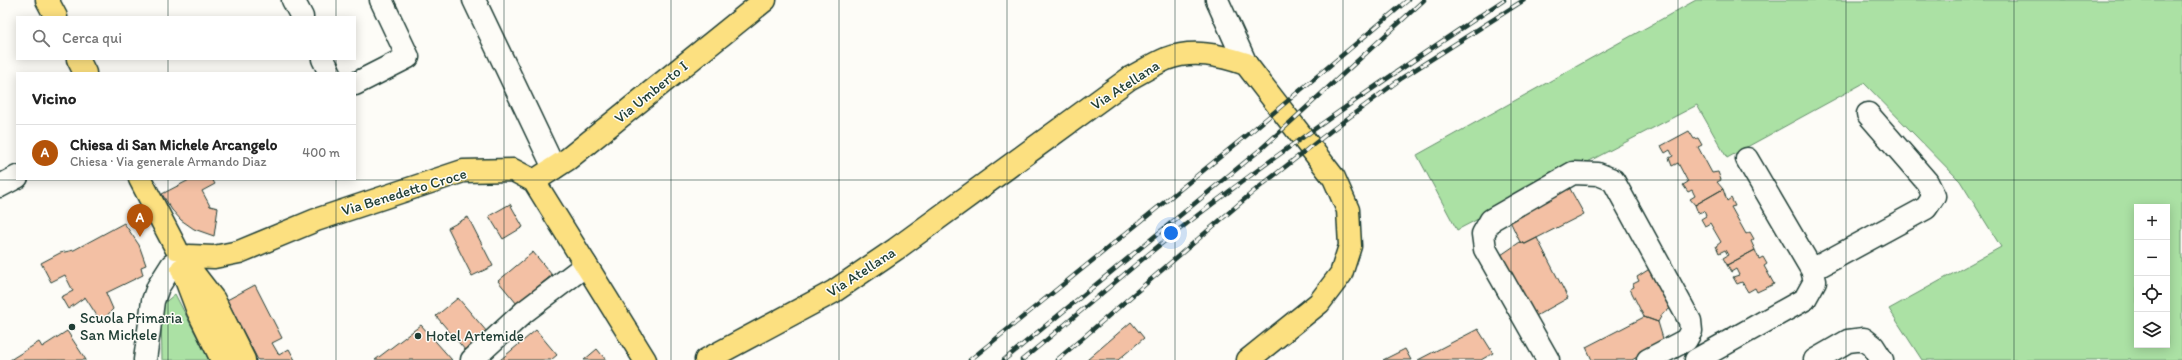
<!DOCTYPE html>
<html lang="it">
<meta charset="utf-8">
<style>
:root{--surface:#fff;--page:#f2f2f2;--text:#222;--muted:#767676;--line:#e0e0e0;--accent:#b45309}
body{margin:0;font-family:Itim,sans-serif;background:var(--page);color:var(--text)}
.controls{position:absolute;right:12px;bottom:12px;display:grid;overflow:hidden;border-radius:0px;box-shadow:0 2px 10px #0003}
.controls button{width:36px;height:36px;display:grid;place-items:center;padding:0;border:0;border-bottom:1px solid var(--line);background:var(--surface);color:var(--text);font:20px sans-serif}
.you{position:absolute;left:1171px;top:233px;width:14px;height:14px;margin:-10px;border:3px solid #fff;border-radius:50%;background:#1a73e8;box-shadow:0 0 0 6px #1a73e833}
.badge{display:grid;place-items:center;width:26px;height:26px;border-radius:50%;background:var(--accent);color:#fff;font-size:13px;font-weight:700}
.pin{position:absolute;translate:-50% -33px;filter:drop-shadow(0 1px 2px #0008)}
.pin::after{content:'';position:absolute;top:21px;width:14px;height:12px;background:inherit;clip-path:polygon(0 0,100% 0,50% 100%)}
.list{margin:0;padding:0;list-style:none}
h2{display:flex;justify-content:space-between;align-items:center;height:52px;margin:0;padding:0 16px;font-size:17px}
h2 small{font-size:13px;font-weight:400;color:var(--muted)}
.list li{display:grid;grid-template-columns:26px 1fr auto;gap:12px;align-items:center;box-sizing:border-box;height:56px;padding:0 16px;border-top:1px solid var(--line)}
.list b{display:block;font-size:15px;white-space:nowrap}
.list p{margin:0;font-size:13px;white-space:nowrap;color:var(--muted)}
.list em{font-size:13px;font-style:normal;color:var(--muted)}
.icon{flex:none;width:22px;height:22px;fill:none;stroke:currentColor;stroke-width:2;stroke-linecap:round;stroke-linejoin:round}
.map{position:relative;flex:none;width:2182px;height:360px;overflow:hidden}
.search{position:absolute;background:var(--surface);box-shadow:0 2px 10px #0003;left:16px;top:16px;width:340px;height:44px;display:flex;align-items:center;gap:10px;box-sizing:border-box;padding:0 14px;border-radius:0px;color:var(--muted);font-size:15px}
.panel{position:absolute;background:var(--surface);box-shadow:0 2px 10px #0003;left:16px;top:72px;width:340px;height:108px;border-radius:0px}
.map>svg:first-child{display:block}
</style>
<div class="map">
<svg width="2182" height="360" viewBox="0 0 2182 360">
<rect width="100%" height="100%" fill="#fdfcf7"/>
<filter id="ink" filterUnits="userSpaceOnUse"><feTurbulence type="fractalNoise" baseFrequency=".025" numOctaves="2"/><feDisplacementMap in="SourceGraphic" scale="8" xChannelSelector="R" yChannelSelector="G"/><feConvolveMatrix kernelMatrix="1 2 1 2 8 2 1 2 1" color-interpolation-filters="sRGB"/></filter>
<g filter="url(#ink)">
<path fill="#abe1a4" stroke="#658f6c" fill-rule="evenodd" d="M 1696,0 L 2182,0 L 2182,360 L 1922,360 L 1889,309 L 2001,247 L 1960,181 L 1864,83 L 1727,158 L 1697,105 L 1457,230 L 1417,155 ZM 2137,207 L 2167,207 L 2167,345 L 2137,345 Z
M 175,294 L 209,360 L 162,360 L 161,314 L 163,304 Z"/>
<path fill="#f3c0a4" stroke="#1f3d34" d="M 1689,131 L 1694,139 L 1698,138 L 1702,145 L 1698,147 L 1712,173 L 1718,172 L 1721,180 L 1717,182 L 1723,189 L 1695,205 L 1690,199 L 1695,196 L 1692,190 L 1688,192 L 1683,185 L 1688,182 L 1678,163 L 1672,166 L 1669,158 L 1673,156 L 1670,150 L 1665,153 L 1661,146 Z
M 191,179 L 212,179 L 215,184 L 202,191 L 210,206 L 218,208 L 214,236 L 194,229 L 181,220 L 172,210 L 162,194 Z
M 1569,187 L 1584,214 L 1525,244 L 1520,242 L 1509,219 Z
M 1723,189 L 1727,201 L 1731,198 L 1735,206 L 1731,207 L 1746,234 L 1750,232 L 1754,239 L 1751,241 L 1755,250 L 1727,265 L 1723,258 L 1728,255 L 1725,250 L 1719,253 L 1716,246 L 1721,242 L 1710,223 L 1705,226 L 1701,219 L 1706,216 L 1704,211 L 1698,213 L 1695,205 Z
M 510,204 L 523,227 L 503,239 L 489,216 Z
M 468,217 L 493,266 L 472,276 L 448,228 Z
M 124,223 L 139,245 L 146,265 L 141,267 L 143,275 L 106,293 L 113,309 L 101,322 L 85,297 L 68,309 L 61,297 L 73,291 L 65,275 L 51,282 L 41,263 L 60,253 L 74,250 Z
M 1537,238 L 1568,298 L 1534,317 L 1501,255 L 1520,242 L 1525,244 Z
M 1755,250 L 1759,259 L 1763,257 L 1767,264 L 1764,266 L 1774,284 L 1757,292 L 1755,288 L 1748,292 L 1742,282 L 1737,284 L 1733,277 L 1739,275 L 1736,269 L 1731,272 L 1727,265 Z
M 533,252 L 552,275 L 517,304 L 498,281 Z
M 1651,268 L 1673,307 L 1663,313 L 1658,322 L 1644,317 L 1630,289 L 1634,287 L 1633,284 L 1639,281 L 1637,277 Z
M 255,285 L 282,338 L 272,343 L 279,355 L 289,349 L 295,360 L 258,360 L 227,300 Z
M 458,298 L 488,333 L 466,351 L 436,316 Z
M 1644,317 L 1658,322 L 1664,342 L 1632,360 L 1592,360 L 1586,347 Z
M 1131,322 L 1144,338 L 1118,360 L 1087,360 Z
M 421,325 L 452,360 L 375,360 Z
M 1478,329 L 1493,353 L 1481,360 L 1418,360 Z
M 536,330 L 557,355 L 551,360 L 500,360 Z
M 67,331 L 86,360 L 10,360 L 39,342 L 42,347 Z
M 597,349 L 606,360 L 584,360 Z
M 1405,349 L 1411,360 L 1383,360 Z"/>
<g fill="none" stroke-linecap="round" stroke-linejoin="round">
<defs>
<path id="minor" d="M 293,0 L 302,17
M 474,0 L 554,168
M 1217,0 L 1246,64
M 323,59 L 330,73
M 355,84 L 408,57 L 381,0
M 0,186 L 17,177
M 1812,270 L 1926,208 L 1934,196 L 1927,182 L 1868,114
M 145,360 L 153,301 L 158,287 L 172,265
M 472,360 L 524,312 L 586,265
M 1548,360 L 1485,249 L 1483,234 L 1491,220 L 1573,173 L 1598,174 L 1613,180 L 1690,321 L 1691,331 L 1686,340 L 1648,360
M 1696,360 L 1805,299 L 1815,281 L 1812,270 L 1747,159
M 1815,360 L 1848,341 L 1864,339 L 1873,346 L 1882,360"/>
<path id="major" d="M 47,0 L 56,17
M 78,59 L 85,73
M 140,179 L 176,248
M 534,181 L 568,159 L 765,0
M 189,256 L 214,257 L 239,252 L 316,220 L 463,171 L 513,170 L 534,181 L 645,360
M 187,265 L 214,300 L 244,360
M 182,269 L 198,311 L 222,360
M 706,360 L 833,292 L 896,249 L 1130,78 C 1142,72 1154,64 1166,59 C 1193,49 1220,55 1246,64 L 1334,178 L 1348,210 L 1350,246 L 1341,274 L 1319,303 L 1248,360"/>
</defs>
<use href="#minor" stroke="#1f3d34" stroke-width="25"/>
<use href="#major" stroke="#1f3d34" stroke-width="25"/>
<use href="#minor" stroke="#fdfcf7" stroke-width="22"/>
<use href="#major" stroke="#fce080" stroke-width="22"/>
<defs>
<path id="rail" d="M 970,360 L 1247,135 L 1408,0
M 1004,360 L 1261,149 L 1424,0
M 1022,360 C 1074,318 1124,273 1176,232 C 1282,149 1392,74 1504,0
M 1057,360 L 1253,192 L 1332,130 L 1402,78 L 1524,0"/>
</defs>
<use href="#rail" stroke="#1f3d34" stroke-width="4.5"/>
<use href="#rail" stroke="#fdfcf7" stroke-width="3" stroke-dasharray="9" stroke-linecap="butt"/>
</g>
</g>
<path fill="none" stroke="#1f3d34" stroke-width="1" stroke-opacity="0.55" d="M 168,0 L 168,17M 336,0 L 336,17M 504,0 L 504,360M 671,0 L 671,360M 839,0 L 839,360M 1007,0 L 1007,360M 1175,0 L 1175,360M 1343,0 L 1343,360M 1511,0 L 1511,360M 1678,0 L 1678,360M 1846,0 L 1846,360M 2014,0 L 2014,360M 168,59 L 168,73M 336,59 L 336,73M 168,179 L 168,360M 336,179 L 336,360M 0,180 L 2182,180"/>
<g fill="#1f3d34" stroke="#fdfcf7" stroke-width="1.5">
<circle cx="72" cy="327" r="4"/>
<circle cx="418" cy="336" r="4"/>
</g>
<g text-anchor="middle" stroke-width="3" stroke-linejoin="round" paint-order="stroke">
<g font-size="15" fill="#1f3d34" stroke="#fdfcf7">
<text transform="translate(1125 85) rotate(-33)" y="5">Via Atellana</text>
<text transform="translate(651 92) rotate(-39)" y="5">Via Umberto I</text>
<text transform="translate(404 192) rotate(-17)" y="5">Via Benedetto Croce</text>
<text transform="translate(861 272) rotate(-33)" y="5">Via Atellana</text>
</g>
<g font-size="15" fill="#1f3d34" stroke="#fdfcf7" text-anchor="start">
<text x="80" y="323">Scuola Primaria<tspan x="80" dy="17">San Michele</tspan></text>
<text x="426" y="341">Hotel Artemide</text>
</g>
</g>
</svg>
<div class="controls">
<button>+</button>
<button>−</button>
<button><svg class="icon" aria-label="locate" viewBox="0 0 24 24"><circle cx="12" cy="12" r="6"/><path d="M12 2v4M12 18v4M2 12h4M18 12h4"/></svg></button>
<button><svg class="icon" aria-label="layers" viewBox="0 0 24 24"><path d="M12 4l9 5-9 5-9-5zM3 14l9 5 9-5"/></svg></button>
</div>
<div class="you"></div>
<div class="pin badge" style="left:140px;top:237px">A</div>
<div class="search"><svg class="icon" aria-label="search" viewBox="0 0 24 24"><circle cx="10" cy="10" r="6"/><path d="M15 15l6 6"/></svg>Cerca qui</div>
<section class="panel">
<h2>Vicino<small></small></h2>
<ul class="list">
<li><span class="badge">A</span><div><b>Chiesa di San Michele Arcangelo</b><p>Chiesa · Via generale Armando Diaz</p></div><em>400 m</em></li>
</ul>
</section>
</div>
